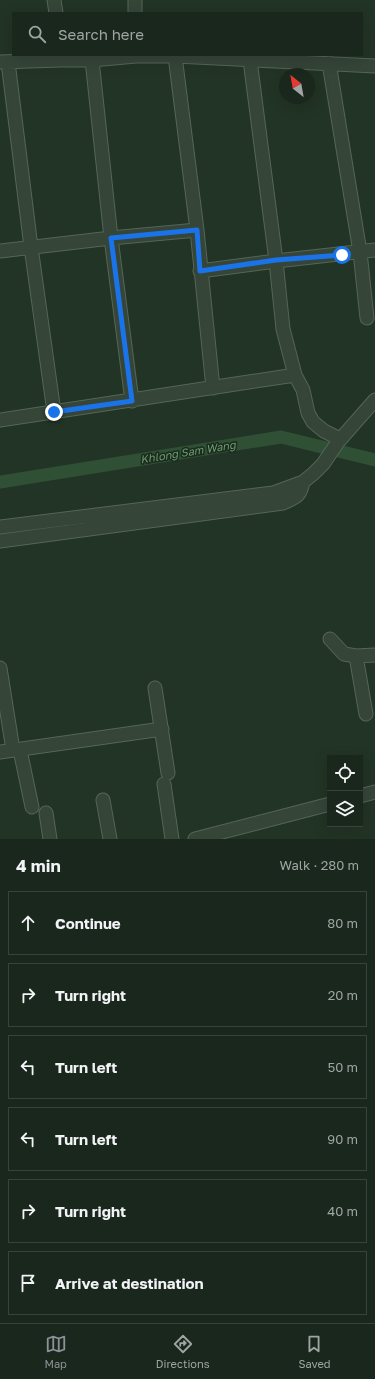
<!DOCTYPE html>
<meta charset="utf-8">
<style>
:root{--surface:#1a271c;--page:#232f25;--text:#f1f3f6;--muted:#9fa5a3;--line:#38443b;--accent:#8c9099}
body{margin:0;font-family:"Golos Text",sans-serif;background:var(--page);color:var(--text)}
.controls{position:absolute;right:12px;bottom:12px;display:grid;overflow:hidden;border-radius:0px;box-shadow:0 4px 16px #0002}
.controls button{width:36px;height:36px;display:grid;place-items:center;padding:0;border:0;border-bottom:1px solid var(--line);background:var(--surface);color:var(--text);font:20px sans-serif}
.compass{position:absolute;left:279px;top:68px;width:36px;height:36px;border-radius:50%;background:var(--surface);box-shadow:0 4px 16px #0002;rotate:329deg}
.stop{position:absolute;width:12px;height:12px;margin:-9px;border:3px solid #1a73e8;border-radius:50%;background:#fff}
.stop.end{background:#1a73e8;border-color:#fff;box-shadow:0 1px 4px #0008}
.list{margin:0;padding:0;list-style:none}
h2{display:flex;justify-content:space-between;align-items:center;height:52px;margin:0;padding:0 16px;font-size:17px}
h2 small{font-size:13px;font-weight:400;color:var(--muted)}
.list li{display:grid;grid-template-columns:26px 1fr auto;gap:12px;align-items:center;box-sizing:border-box;height:64px;margin:0 8px 8px;padding:0 8px;border:1px solid var(--line);border-radius:0px}
.list b{display:block;font-size:15px;white-space:nowrap}
.list em{font-size:13px;font-style:normal;color:var(--muted)}
.icon{flex:none;width:22px;height:22px;fill:none;stroke:currentColor;stroke-width:2;stroke-linecap:round;stroke-linejoin:round}
.map{position:relative;flex:none;width:375px;height:839px;overflow:hidden}
.search{position:absolute;background:var(--surface);box-shadow:0 4px 16px #0002;left:12px;right:12px;top:12px;height:44px;display:flex;align-items:center;gap:10px;box-sizing:border-box;padding:0 14px;border-radius:0px;color:var(--muted);font-size:15px}
.sheet{height:484px;background:var(--surface)}
nav{display:flex;justify-content:space-around;align-items:center;box-sizing:border-box;height:56px;border-top:1px solid var(--line);background:var(--surface);font-size:11px;color:var(--muted)}
nav a{display:grid;justify-items:center;gap:2px}
nav .on{color:var(--accent)}
.map>svg:first-child{display:block}
</style>
<div class="map">
<svg width="375" height="839" viewBox="0 0 375 839">
<rect width="100%" height="100%" fill="#223425"/>
<g fill="none" stroke-linecap="round" stroke-linejoin="round">
<path stroke="#2f5034" stroke-width="13" d="M 0,482 L 281,437 L 375,460"/>
<defs>
<path id="minor" d="M 54,0 L 56,13
M 135,0 L 135,13
M 175,56 L 197,230 L 213,388
M 92,60 L 111,238 L 132,401
M 250,60 L 276,261 L 283,329 L 295,375 L 303,390 L 308,413 L 313,422 L 324,431 L 340,439
M 0,62 L 61,60 L 92,60 L 136,56 L 175,56 L 375,66
M 8,62 L 31,247 L 54,412
M 329,63 L 360,252 L 367,318
M 0,251 L 111,238 L 197,230
M 200,271 L 276,261 L 375,250
M 0,420 L 295,375
M 0,527 L 273,493 L 303,482 L 313,474 L 323,464 L 338,442 L 375,400
M 0,541 L 283,503 C 296,497 300,497 303,482
M 330,639 L 344,654 L 356,656 L 375,655
M 356,656 L 366,714
M 0,668 L 13,750
M 155,688 L 168,773
M 20,750 L 32,807
M 0,752 L 162,729
M 164,784 L 172,839
M 360,796 L 375,792
M 103,800 L 110,839
M 46,813 L 50,839
M 195,839 L 330,804"/>
</defs>
<use href="#minor" stroke="#556658" stroke-width="15"/>
<use href="#minor" stroke="#354538" stroke-width="13"/>
</g>
<g fill="none" stroke-linecap="round" stroke-linejoin="round">
<path stroke="#1a73e8" stroke-width="5" d="M 54,412 L 132,401 L 111,238 L 197,230 L 200,271 L 276,260 L 342,255"/>
</g>
<g text-anchor="middle" stroke-width="3" stroke-linejoin="round" paint-order="stroke">
<g font-size="11" font-style="italic" fill="#6c9e73" stroke="#1b2a1d">
<text transform="translate(188 452) rotate(-9)" y="4">Khlong Sam Wang</text>
</g>
</g>
</svg>
<div class="controls">
<button><svg class="icon" aria-label="locate" viewBox="0 0 24 24"><circle cx="12" cy="12" r="6"/><path d="M12 2v4M12 18v4M2 12h4M18 12h4"/></svg></button>
<button><svg class="icon" aria-label="layers" viewBox="0 0 24 24"><path d="M12 4l9 5-9 5-9-5zM3 14l9 5 9-5"/></svg></button>
</div>
<svg class="compass" viewBox="-18 -18 36 36"><path d="M0-13l5 13h-10z" fill="#e53935"/><path d="M0 13l5-13h-10z" fill="#9fa5a3"/></svg>
<div class="stop" style="left:342px;top:255px"></div>
<div class="stop end" style="left:54px;top:412px"></div>
<div class="search"><svg class="icon" aria-label="search" viewBox="0 0 24 24"><circle cx="10" cy="10" r="6"/><path d="M15 15l6 6"/></svg>Search here</div>
</div>
<section class="sheet">
<h2>4 min<small>Walk · 280 m</small></h2>
<ul class="list">
<li><svg class="icon" aria-label="ahead" viewBox="0 0 24 24"><path d="M12 20V5M6 11l6-6 6 6"/></svg><div><b>Continue</b></div><em>80 m</em></li>
<li><svg class="icon" aria-label="right" viewBox="0 0 24 24"><path d="M7 20v-9h11M14 6l5 5-5 5"/></svg><div><b>Turn right</b></div><em>20 m</em></li>
<li><svg class="icon" aria-label="left" viewBox="0 0 24 24"><path d="M17 20v-9H6M10 6l-5 5 5 5"/></svg><div><b>Turn left</b></div><em>50 m</em></li>
<li><svg class="icon" aria-label="left" viewBox="0 0 24 24"><path d="M17 20v-9H6M10 6l-5 5 5 5"/></svg><div><b>Turn left</b></div><em>90 m</em></li>
<li><svg class="icon" aria-label="right" viewBox="0 0 24 24"><path d="M7 20v-9h11M14 6l5 5-5 5"/></svg><div><b>Turn right</b></div><em>40 m</em></li>
<li><svg class="icon" aria-label="arrive" viewBox="0 0 24 24"><path d="M6 21V4h12l-3 4 3 4H6"/></svg><div><b>Arrive at destination</b></div></li>
</ul>
</section>
<nav>
<a class="on"><svg class="icon" aria-label="map" viewBox="0 0 24 24"><path d="M3 6l6-2 6 2 6-2v14l-6 2-6-2-6 2zM9 4v14M15 6v14"/></svg>Map</a>
<a><svg class="icon" aria-label="directions" viewBox="0 0 24 24"><path d="M12 3l9 9-9 9-9-9zM9 14v-3h6M13 9l2 2-2 2"/></svg>Directions</a>
<a><svg class="icon" aria-label="saved" viewBox="0 0 24 24"><path d="M7 4h10v16l-5-4-5 4z"/></svg>Saved</a>
</nav>
